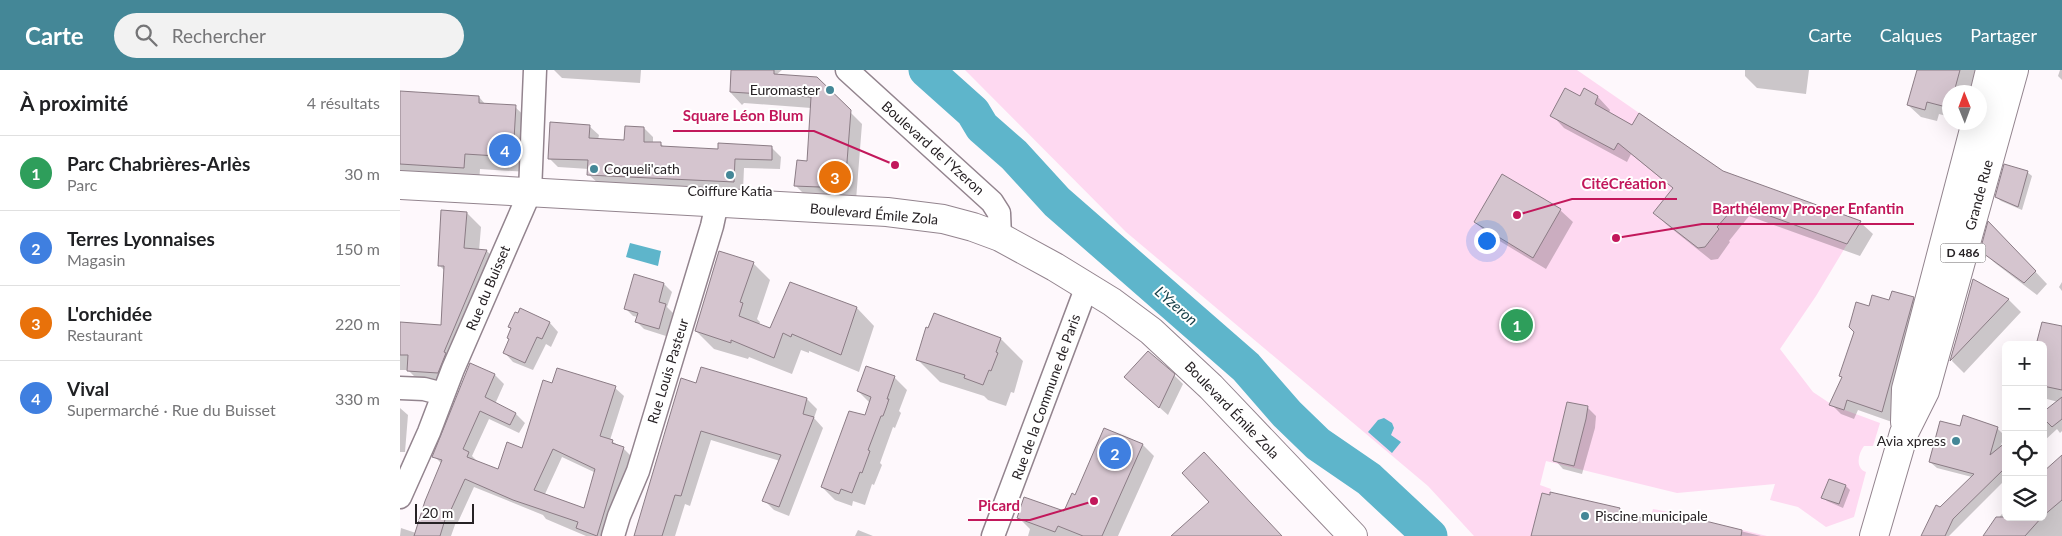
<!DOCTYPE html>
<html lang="fr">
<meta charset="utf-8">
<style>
:root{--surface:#fff;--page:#f2f2f2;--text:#202124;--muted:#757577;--line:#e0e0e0;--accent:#448797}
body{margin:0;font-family:Lato,sans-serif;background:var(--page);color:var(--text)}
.controls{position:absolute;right:15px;bottom:15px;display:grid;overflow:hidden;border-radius:8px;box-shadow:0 5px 20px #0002}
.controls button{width:45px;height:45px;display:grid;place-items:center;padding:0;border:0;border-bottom:1px solid var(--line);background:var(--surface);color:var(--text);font:25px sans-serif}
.compass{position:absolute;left:1542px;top:15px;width:45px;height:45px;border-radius:50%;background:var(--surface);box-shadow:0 5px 20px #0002;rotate:359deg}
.scale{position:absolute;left:15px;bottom:12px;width:59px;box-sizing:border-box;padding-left:5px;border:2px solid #272225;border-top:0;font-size:14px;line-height:18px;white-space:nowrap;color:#272225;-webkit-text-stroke:4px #fff;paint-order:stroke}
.you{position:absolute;left:1086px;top:170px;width:18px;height:18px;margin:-12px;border:4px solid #fff;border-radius:50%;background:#1a73e8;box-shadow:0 0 0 8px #1a73e833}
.badge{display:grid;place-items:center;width:32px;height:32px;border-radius:50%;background:var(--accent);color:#fff;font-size:16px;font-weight:700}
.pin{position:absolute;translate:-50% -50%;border:2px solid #fff;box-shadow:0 1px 5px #0006}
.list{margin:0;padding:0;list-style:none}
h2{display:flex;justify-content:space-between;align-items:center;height:65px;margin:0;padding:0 20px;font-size:21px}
h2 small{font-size:16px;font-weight:400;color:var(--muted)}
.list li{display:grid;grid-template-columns:32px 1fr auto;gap:15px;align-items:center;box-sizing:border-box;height:75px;padding:0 20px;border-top:1px solid var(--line)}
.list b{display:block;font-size:19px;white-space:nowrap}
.list p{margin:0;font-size:16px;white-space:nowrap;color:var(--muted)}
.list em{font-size:16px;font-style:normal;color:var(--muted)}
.icon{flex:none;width:28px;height:28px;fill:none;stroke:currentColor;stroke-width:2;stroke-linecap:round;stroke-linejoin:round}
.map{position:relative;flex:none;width:1662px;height:466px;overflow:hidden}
header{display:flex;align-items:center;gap:30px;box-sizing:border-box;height:70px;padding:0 25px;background:var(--accent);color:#fff}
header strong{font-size:24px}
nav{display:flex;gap:28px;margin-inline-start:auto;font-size:18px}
.search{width:350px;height:45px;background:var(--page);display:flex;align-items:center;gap:12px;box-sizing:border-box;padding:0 18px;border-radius:28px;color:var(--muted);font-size:19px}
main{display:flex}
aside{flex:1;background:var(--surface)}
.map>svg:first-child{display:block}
</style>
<header>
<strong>Carte</strong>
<div class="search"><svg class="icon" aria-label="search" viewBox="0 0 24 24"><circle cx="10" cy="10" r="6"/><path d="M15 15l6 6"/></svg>Rechercher</div>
<nav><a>Carte</a><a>Calques</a><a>Partager</a></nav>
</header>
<main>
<aside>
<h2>À proximité<small>4 résultats</small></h2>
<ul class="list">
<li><span class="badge" style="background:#2e9e5b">1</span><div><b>Parc Chabrières-Arlès</b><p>Parc</p></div><em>30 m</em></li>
<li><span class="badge" style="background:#3f7fe0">2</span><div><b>Terres Lyonnaises</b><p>Magasin</p></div><em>150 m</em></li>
<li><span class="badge" style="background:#e8710a">3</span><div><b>L'orchidée</b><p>Restaurant</p></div><em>220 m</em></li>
<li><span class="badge" style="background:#3f7fe0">4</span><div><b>Vival</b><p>Supermarché · Rue du Buisset</p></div><em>330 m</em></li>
</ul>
</aside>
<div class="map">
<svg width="1662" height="466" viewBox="0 0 1662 466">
<rect width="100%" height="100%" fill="#fef8fc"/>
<path fill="#fed9f1" d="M 565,0 L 1177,0 L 1323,101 L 1461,151 L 1416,226 L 1380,279 L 1413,322 L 1434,336 L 1480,353 L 1473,376 L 1464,376 C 1458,384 1455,398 1466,402 L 1454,447 L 1426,457 L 1398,437 L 1370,430 L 1375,414 L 1277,423 L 1146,391 L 1140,415 L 1151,419 L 1150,422 L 1179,432 L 1181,429 L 1220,438 L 1220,442 L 1250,450 L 1253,439 L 1264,441 L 1367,466 L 1074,466 L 1028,416 L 726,162 Z"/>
<path fill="#5eb5cb" d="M 230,173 L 261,181 L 258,196 L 226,187 Z
M 984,348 L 992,353 L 994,358 L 991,365 L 1001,372 L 992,383 L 968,362 L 978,350 Z"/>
<path fill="#0003" fill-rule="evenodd" d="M 154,0 L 241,0 L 240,13 L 162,8 Z
M 332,0 L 382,0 L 376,5 L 416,8 L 462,54 L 456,130 L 407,127 L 395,115 L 408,92 L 411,38 L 344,33 L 342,35 L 331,23 Z
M 1345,0 L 1409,0 L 1406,24 L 1357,18 L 1345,6 Z
M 1518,0 L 1576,0 L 1570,22 L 1550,22 L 1550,47 L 1539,44 L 1537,51 L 1521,47 L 1508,35 Z
M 1660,0 L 1662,0 L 1662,10 L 1658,6 Z
M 1184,20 L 1198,27 L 1210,40 L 1209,43 L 1322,102 L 1460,152 L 1473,164 L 1460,186 L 1349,146 L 1329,171 L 1330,172 L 1318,189 L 1311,190 L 1267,155 L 1255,143 L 1274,119 L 1231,84 L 1227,92 L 1164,58 L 1152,45 L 1180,27 Z
M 0,23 L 79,27 L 86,35 L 115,37 L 131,52 L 128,102 L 80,99 L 79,113 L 0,108 Z
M 189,56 L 199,65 L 198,70 L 225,72 L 244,58 L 253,67 L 253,73 L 261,74 L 265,78 L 319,81 L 372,78 L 381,87 L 380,99 L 344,98 L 343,121 L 198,113 L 188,104 L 189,99 L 158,97 L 149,88 Z
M 1627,102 L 1632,106 L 1622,140 L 1601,131 L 1596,127 Z
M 1160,140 L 1173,152 L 1146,199 L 1088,164 L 1075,152 Z
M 67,143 L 81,157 L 79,181 L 87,181 L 101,196 L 52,316 L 23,315 L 8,300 L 0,300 L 0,253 L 42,257 L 45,201 L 39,195 Z
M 1601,165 L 1647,214 L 1637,225 L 1595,193 L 1582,180 Z
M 353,193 L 370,210 L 357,249 L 360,252 L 359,255 L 371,259 L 391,213 L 457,238 L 474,256 L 459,302 L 409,281 L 409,283 L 401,280 L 392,304 L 349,287 L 348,289 L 314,279 L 296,261 Z
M 235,205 L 264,214 L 272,222 L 267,237 L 273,243 L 266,266 L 244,259 L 236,251 L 238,247 L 233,246 L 225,238 Z
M 1573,211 L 1609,230 L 1621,242 L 1564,303 L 1552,291 Z
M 1662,212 L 1662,221 L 1659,217 Z
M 1513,228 L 1523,239 L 1492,352 L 1458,340 L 1454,349 L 1441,344 L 1431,334 L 1443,308 L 1470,238 L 1490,232 Z
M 121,240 L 150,253 L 158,262 L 151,277 L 146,274 L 133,300 L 113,292 L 105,283 Z
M 1662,258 L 1662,333 L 1647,329 L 1643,326 L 1643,275 Z
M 601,269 L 623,291 L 614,323 L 611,322 L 606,336 L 588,330 L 584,326 L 540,312 L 518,290 Z
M 70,295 L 95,305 L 104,314 L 95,334 L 116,344 L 125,353 L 119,363 L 89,349 L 72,386 L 77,391 L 98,400 L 122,379 L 153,315 L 215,318 L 224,326 L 210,370 L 223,378 L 232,387 L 208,466 L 186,466 L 146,449 L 143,445 L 74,417 L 58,452 L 56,452 L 51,466 L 0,466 L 1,458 L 16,463 L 42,394 L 34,386 ZM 162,387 L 196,403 L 185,439 L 145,424 Z
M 302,298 L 407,329 L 417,339 L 414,348 L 423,358 L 389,446 L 374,440 L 364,430 L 380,391 L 311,370 L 290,436 L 285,434 L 275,466 L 235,466 Z
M 774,305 L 783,314 L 768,345 L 734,315 Z
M 494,307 L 507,320 L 499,341 L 501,343 L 495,358 L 493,357 L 480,393 L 482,395 L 474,415 L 472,414 L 465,435 L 453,431 L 452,436 L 435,430 L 422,417 L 466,347 L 470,333 L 458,321 Z
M 1187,337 L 1196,346 L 1195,358 L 1182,404 L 1163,399 L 1155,390 Z
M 0,338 L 8,345 L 5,382 L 0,382 Z
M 1662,342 L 1662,361 L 1660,363 L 1657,359 L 1643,372 L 1643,343 Z
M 1597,358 L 1604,365 L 1600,379 L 1606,374 L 1606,409 L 1549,466 L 1523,466 L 1540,438 L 1572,407 L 1537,398 L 1530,392 Z
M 705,360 L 743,375 L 754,386 L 718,466 L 628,466 L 630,459 L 618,447 L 665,443 L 676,426 Z
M 1662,387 L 1662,466 L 1584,466 L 1606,439 L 1606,447 L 1643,447 L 1643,403 Z
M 1430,410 L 1446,416 L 1450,420 L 1443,438 L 1427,431 L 1423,427 Z
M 1219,439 L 1225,444 L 1251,451 L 1281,454 L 1282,447 L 1361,466 L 1132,466 Z
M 458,460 L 473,466 L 455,466 Z"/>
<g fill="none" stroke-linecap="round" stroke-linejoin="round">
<path stroke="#5eb5cb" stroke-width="35" d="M 526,0 L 573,42 L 582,57 L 614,85 L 657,132 L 846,297 L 887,344 L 918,374 L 969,409 L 1030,466"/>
</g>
<path fill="#d5c5cf" stroke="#8b7c85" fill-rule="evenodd" d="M 331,0 L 374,0 L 374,4 L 417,7 L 451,40 L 445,118 L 394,116 L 397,90 L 407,91 L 411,27 L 330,22 Z
M 1517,0 L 1560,0 L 1554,22 L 1550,22 L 1550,38 L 1527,32 L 1525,40 L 1507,35 Z
M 1165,18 L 1180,26 L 1184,18 L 1198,26 L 1195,34 L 1232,55 L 1239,43 L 1323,101 L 1461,151 L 1447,174 L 1337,134 L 1317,157 L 1319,159 L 1305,177 L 1298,178 L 1253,143 L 1273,118 L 1218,73 L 1214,80 L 1150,46 Z
M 0,21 L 79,26 L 79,33 L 116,35 L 113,87 L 65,84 L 64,98 L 0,94 Z
M 150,52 L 190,55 L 189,68 L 224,70 L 225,56 L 244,57 L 244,72 L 261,72 L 261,76 L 318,79 L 318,73 L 372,76 L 372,90 L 335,89 L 334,112 L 187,105 L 188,90 L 148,89 Z
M 1604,94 L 1628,101 L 1618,137 L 1595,127 Z
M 1102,104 L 1161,139 L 1133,188 L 1074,152 Z
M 41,140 L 67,142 L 64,178 L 87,180 L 44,282 L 46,283 L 38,303 L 7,301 L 8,285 L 0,285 L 0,252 L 41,255 L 44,196 L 38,196 Z
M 1588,151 L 1636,201 L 1624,213 L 1580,181 Z
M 319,181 L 354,192 L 340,232 L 343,233 L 339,246 L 370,258 L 390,212 L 457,237 L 441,285 L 392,264 L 391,267 L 383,263 L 374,288 L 331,270 L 331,273 L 295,261 Z
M 234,204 L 264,213 L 259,232 L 266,234 L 259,259 L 235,252 L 238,243 L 224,239 Z
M 1573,209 L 1609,229 L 1550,291 L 1562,249 Z
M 1492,221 L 1514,227 L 1482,342 L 1447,330 L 1444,340 L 1429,335 L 1442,307 L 1439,306 L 1454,262 L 1449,257 L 1456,232 L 1469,236 L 1472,225 L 1489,230 Z
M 120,238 L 150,252 L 142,269 L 137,267 L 125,293 L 103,283 L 109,269 L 107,268 L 111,258 L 108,257 L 115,242 L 118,243 Z
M 534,243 L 601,268 L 596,282 L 598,283 L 591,301 L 589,300 L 583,315 L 564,308 L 565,305 L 516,290 L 526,257 L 528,258 Z
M 1642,252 L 1662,256 L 1662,320 L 1643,316 L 1643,275 L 1636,275 Z
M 748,281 L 775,304 L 759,338 L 724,307 Z
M 70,293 L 95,304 L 85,327 L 116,343 L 110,355 L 80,341 L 63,379 L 69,382 L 67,387 L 98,399 L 107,372 L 122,378 L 143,310 L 152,313 L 157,298 L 216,316 L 200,366 L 213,370 L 212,373 L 224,377 L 197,466 L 176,458 L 178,452 L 113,430 L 65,409 L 49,444 L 47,443 L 40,466 L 14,466 L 25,431 L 42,390 L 32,387 ZM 153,379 L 195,399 L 184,438 L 134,420 Z
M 466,296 L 495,306 L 487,329 L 489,329 L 486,338 L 483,346 L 481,346 L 468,380 L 470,381 L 462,403 L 460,402 L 452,423 L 441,419 L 439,424 L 421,417 L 449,341 L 465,345 L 471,327 L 457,321 Z
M 301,297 L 407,328 L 403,344 L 414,347 L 379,437 L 362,431 L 381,385 L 301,361 L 281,426 L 275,425 L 262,466 L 234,466 L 281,308 L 296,313 Z
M 1662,327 L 1662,349 L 1652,357 L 1643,348 L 1643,342 Z
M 1167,332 L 1188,336 L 1186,349 L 1174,396 L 1153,391 Z
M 1563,345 L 1598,357 L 1590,385 L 1606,372 L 1606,397 L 1553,449 L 1545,466 L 1521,466 L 1536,435 L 1540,437 L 1574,404 L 1529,392 L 1540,351 L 1560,356 Z
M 704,358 L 743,374 L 702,466 L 683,466 L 658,456 L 655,462 L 617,448 L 624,427 L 664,441 L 672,423 L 675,425 Z
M 804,382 L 852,434 L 882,466 L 771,466 L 809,432 L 782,403 Z
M 1662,385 L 1662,430 L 1643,446 L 1643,402 Z
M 1429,409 L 1446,415 L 1439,434 L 1421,428 Z
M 1150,422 L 1220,438 L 1219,442 L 1250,450 L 1251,445 L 1280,452 L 1281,445 L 1342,460 L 1341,466 L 1131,466 L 1142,423 L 1150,425 Z
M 1596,447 L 1642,447 L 1625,466 L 1583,466 Z"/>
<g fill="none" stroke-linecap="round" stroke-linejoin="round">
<defs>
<path id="minor" d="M 447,0 L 592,132 L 599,143 L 600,167
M 0,318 L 24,319 L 43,324
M 0,427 L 29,362 L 53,299 L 130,122 L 135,0
M 213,466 L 219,446 L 238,401 L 312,156 L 317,133
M 593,466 L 687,216"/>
<path id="major" d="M 1580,41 L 1590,0
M 0,115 L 487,142 L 543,149 L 573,157 L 600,167 L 655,197 L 712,232 L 751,261 L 811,317 L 953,466
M 1505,352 L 1506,319 L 1576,52
M 1474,466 L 1504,363 L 1525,321 L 1614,0"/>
</defs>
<use href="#minor" stroke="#93848e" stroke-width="25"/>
<use href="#major" stroke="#93848e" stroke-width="30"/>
<use href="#minor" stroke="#fff" stroke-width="22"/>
<use href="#major" stroke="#fff" stroke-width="28"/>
</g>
<g fill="#448797" stroke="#fff" stroke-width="2">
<circle cx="430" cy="20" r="5"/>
<circle cx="194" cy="99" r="5"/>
<circle cx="330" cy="105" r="5"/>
<circle cx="1556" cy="371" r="5"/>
<circle cx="1185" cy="446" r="5"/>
</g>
<g text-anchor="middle" stroke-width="4" stroke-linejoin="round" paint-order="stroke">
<rect fill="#fff" stroke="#686466" stroke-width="1" x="1540.5" y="173.5" width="45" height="19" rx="4"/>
<g font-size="12" font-weight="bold" fill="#272225">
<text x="1563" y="187">D 486</text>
</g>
<g font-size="14" fill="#272225" stroke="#fff" text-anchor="end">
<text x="420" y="25">Euromaster</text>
<text x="204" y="104" text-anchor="start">Coqueli'cath</text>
<text x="330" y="126" text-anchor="middle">Coiffure Katia</text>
<text x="1546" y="376">Avia xpress</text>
<text x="1195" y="451" text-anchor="start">Piscine municipale</text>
</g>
<g font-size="14" fill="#272225" stroke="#fff">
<text transform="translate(533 78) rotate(42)" y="5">Boulevard de l'Yzeron</text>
<text transform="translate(1579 125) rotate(-75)" y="5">Grande Rue</text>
<text transform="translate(474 144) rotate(5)" y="5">Boulevard Émile Zola</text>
<text transform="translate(88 218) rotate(-67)" y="5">Rue du Buisset</text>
<text transform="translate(268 301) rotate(-73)" y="5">Rue Louis Pasteur</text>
<text transform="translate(646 327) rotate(-70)" y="5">Rue de la Commune de Paris</text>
<text transform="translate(832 340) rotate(46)" y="5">Boulevard Émile Zola</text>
</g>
<g font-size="15" font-style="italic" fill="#153e47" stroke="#fff">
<text transform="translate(776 236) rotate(41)" y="5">L'Yzeron</text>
</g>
</g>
<path fill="none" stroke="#c2185b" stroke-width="2" d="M495 95L414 61H273M1117 145L1172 129H1277M1216 168L1302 154H1514M694 431L630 450H568"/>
<g fill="#c2185b" stroke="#fff" stroke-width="2">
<circle cx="495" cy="95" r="5"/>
<circle cx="1117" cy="145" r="5"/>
<circle cx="1216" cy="168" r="5"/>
<circle cx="694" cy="431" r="5"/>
</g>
<g font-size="15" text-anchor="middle" font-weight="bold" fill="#c2185b" stroke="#fff" stroke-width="4" stroke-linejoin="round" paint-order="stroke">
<text x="343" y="51">Square Léon Blum</text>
<text x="1224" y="119">CitéCréation</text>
<text x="1408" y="144">Barthélemy Prosper Enfantin</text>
<text x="599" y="441">Picard</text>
</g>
</svg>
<div class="controls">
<button>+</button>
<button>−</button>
<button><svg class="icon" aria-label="locate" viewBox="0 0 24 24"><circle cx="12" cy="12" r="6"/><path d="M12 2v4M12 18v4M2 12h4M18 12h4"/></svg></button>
<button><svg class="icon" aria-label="layers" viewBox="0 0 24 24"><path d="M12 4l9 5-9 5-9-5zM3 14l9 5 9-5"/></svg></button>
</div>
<svg class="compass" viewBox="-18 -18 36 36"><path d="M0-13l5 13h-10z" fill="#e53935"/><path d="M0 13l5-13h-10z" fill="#757577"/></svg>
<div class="scale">20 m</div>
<div class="you"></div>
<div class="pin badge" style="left:1117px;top:255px;background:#2e9e5b">1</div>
<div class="pin badge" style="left:715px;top:383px;background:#3f7fe0">2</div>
<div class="pin badge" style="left:435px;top:107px;background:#e8710a">3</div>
<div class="pin badge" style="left:105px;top:80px;background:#3f7fe0">4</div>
</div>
</main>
